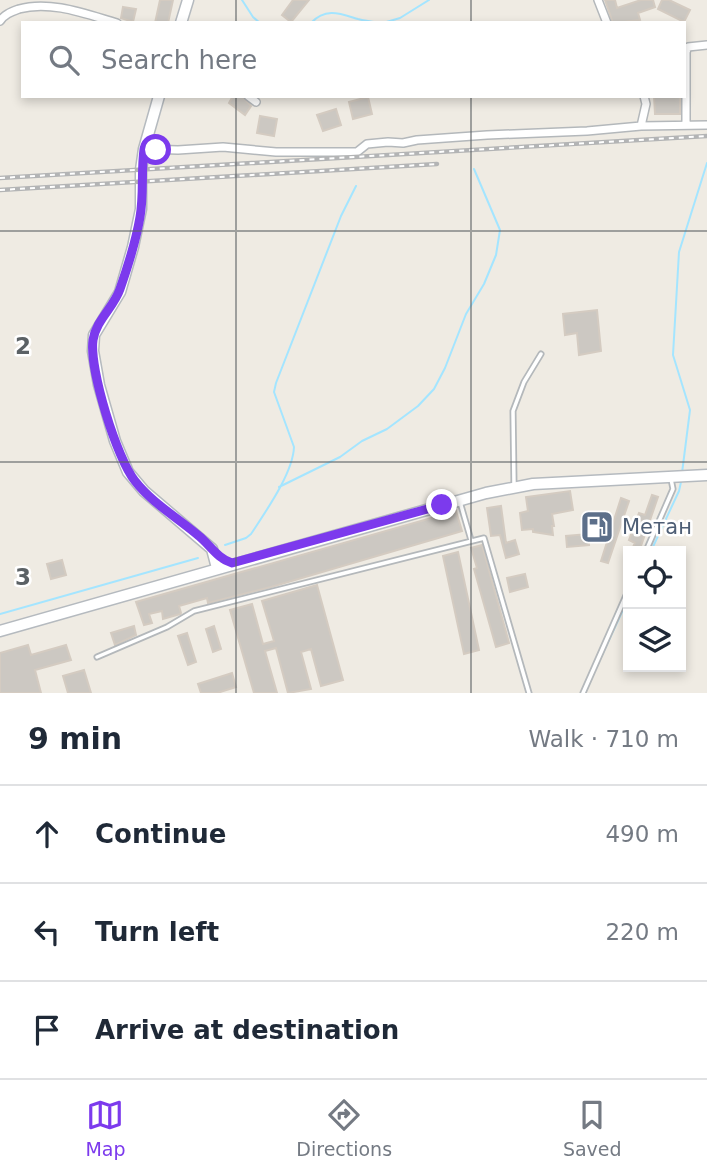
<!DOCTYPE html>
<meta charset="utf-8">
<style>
:root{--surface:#fff;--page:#f6f6f7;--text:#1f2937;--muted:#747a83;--line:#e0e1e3;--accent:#7c3aed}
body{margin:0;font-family:"DejaVu Sans",sans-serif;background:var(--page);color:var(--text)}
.controls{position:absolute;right:21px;bottom:21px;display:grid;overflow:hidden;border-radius:0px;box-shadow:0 4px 10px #0003}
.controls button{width:63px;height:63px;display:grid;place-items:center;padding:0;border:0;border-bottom:2px solid var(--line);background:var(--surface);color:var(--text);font:35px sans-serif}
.stop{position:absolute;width:21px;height:21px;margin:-16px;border:5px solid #7c3aed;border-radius:50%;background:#fff}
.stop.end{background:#7c3aed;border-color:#fff;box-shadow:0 2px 7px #0008}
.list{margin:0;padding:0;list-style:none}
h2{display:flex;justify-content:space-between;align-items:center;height:91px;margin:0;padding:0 28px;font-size:30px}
h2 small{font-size:23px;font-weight:400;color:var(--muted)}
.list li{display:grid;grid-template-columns:46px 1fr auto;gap:21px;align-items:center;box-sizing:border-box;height:98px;padding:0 28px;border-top:2px solid var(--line)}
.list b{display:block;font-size:26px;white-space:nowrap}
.list em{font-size:23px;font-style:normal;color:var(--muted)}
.icon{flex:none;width:38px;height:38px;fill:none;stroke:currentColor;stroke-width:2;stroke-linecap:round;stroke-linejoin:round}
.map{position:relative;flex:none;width:707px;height:693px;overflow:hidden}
.search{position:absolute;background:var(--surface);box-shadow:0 4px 10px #0003;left:21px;right:21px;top:21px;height:77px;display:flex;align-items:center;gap:18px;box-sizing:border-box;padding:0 24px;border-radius:0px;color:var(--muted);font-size:26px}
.sheet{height:385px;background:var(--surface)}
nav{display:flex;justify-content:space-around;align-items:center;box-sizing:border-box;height:98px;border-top:2px solid var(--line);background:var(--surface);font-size:19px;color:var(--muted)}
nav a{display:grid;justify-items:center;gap:4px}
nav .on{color:var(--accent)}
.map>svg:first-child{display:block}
</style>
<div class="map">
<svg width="707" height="693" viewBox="0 0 707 693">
<rect width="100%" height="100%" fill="#efebe3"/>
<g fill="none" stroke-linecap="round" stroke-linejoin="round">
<path stroke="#a4e5ff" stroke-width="2" d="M 242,0 L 253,17 L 260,23
M 311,23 C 326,7 341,14 358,19 C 366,21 374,22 381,23
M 383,23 L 400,18 L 429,0
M 682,473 L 690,410 L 673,355 L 679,252 L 707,163
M 279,487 L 340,457 L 362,441 L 387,429 L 418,406 L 434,389 L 445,368 L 466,314 L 484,284 L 496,255 L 500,230 L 474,169
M 225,545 L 246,538 L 251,534 C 266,511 293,473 294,447 L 274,392 L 276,383 L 341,216 L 356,186
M 651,551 L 679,491 L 681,482
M 0,614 L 198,558
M 595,670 L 628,599"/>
</g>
<path fill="#ccc8c2" stroke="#d4cbc1" stroke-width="2" d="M 160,0 L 173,0 L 168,23 L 155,23 Z
M 293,0 L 309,0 L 291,22 L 282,15 Z
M 605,0 L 615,0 L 617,8 L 641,0 L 653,0 L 655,7 L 638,13 L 640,20 L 613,23 Z
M 662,0 L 669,0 L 690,10 L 684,22 L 658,9 Z
M 123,7 L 136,9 L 133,22 L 121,18 Z
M 233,96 L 242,96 L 251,106 L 245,115 L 229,103 Z
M 654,96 L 680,96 L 680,114 L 655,114 Z
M 368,97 L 372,114 L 353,119 L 349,102 Z
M 336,109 L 341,125 L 323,131 L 317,115 Z
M 260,116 L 277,119 L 274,136 L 257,133 Z
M 597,310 L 601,351 L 579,355 L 577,333 L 565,335 L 563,314 Z
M 570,491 L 573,510 L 552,514 L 554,526 L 552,526 L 553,535 L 533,532 L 533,529 L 522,530 L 520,513 L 528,511 L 526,497 Z
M 652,495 L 658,497 L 641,546 L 639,551 L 631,551 L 635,543 L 629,540 L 639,513 L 645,515 Z
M 621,498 L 629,501 L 608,563 L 601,561 Z
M 501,506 L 506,543 L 515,540 L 519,554 L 506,558 L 500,535 L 491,536 L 487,508 Z
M 456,511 L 462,531 L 271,587 L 208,603 L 207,598 L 179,606 L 181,613 L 180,614 L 163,619 L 162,611 L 149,614 L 152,623 L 144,625 L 136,602 Z
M 588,534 L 589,545 L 567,547 L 566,536 Z
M 482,545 L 509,643 L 496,647 L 474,569 L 477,568 L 471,548 Z
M 458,552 L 479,650 L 464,654 L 443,556 Z
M 62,560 L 66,575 L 51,579 L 47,564 Z
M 525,574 L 528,587 L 510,592 L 507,578 Z
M 317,585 L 343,680 L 321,686 L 311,649 L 301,652 L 311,689 L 288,693 L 276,648 L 265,651 L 277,693 L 254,693 L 230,610 L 252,604 L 263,644 L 274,641 L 262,601 Z
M 134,626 L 136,635 L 115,645 L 111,633 Z
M 214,626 L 221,649 L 213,652 L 206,629 Z
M 187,633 L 196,662 L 188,665 L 178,636 Z
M 28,645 L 31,655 L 66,645 L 71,660 L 35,670 L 41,693 L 0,693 L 0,653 Z
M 84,670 L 91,693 L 68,693 L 63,676 Z
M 232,673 L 236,687 L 217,693 L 201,693 L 198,684 Z"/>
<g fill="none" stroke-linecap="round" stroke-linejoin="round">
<defs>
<path id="service" d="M 514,485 L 513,411 L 524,382 L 541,354
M 460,502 L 471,540
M 646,551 L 673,489 L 671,479
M 97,657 L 167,627 L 194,611 L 484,538 L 529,693
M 583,693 L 628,591"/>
<path id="minor" d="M 598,0 L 607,23
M 0,21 C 5,14 11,12 19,9 C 50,0 86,14 117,23
M 248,96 L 256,102
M 686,125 L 686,52 L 688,47 L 707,45
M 641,126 L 646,104 L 644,96
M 144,149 L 178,150 L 223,147 L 276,152 L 357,152 L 367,144 L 388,142 L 403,143 L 417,140 L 487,135 L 587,131 L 641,126 L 707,125"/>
<path id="secondary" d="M 181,23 L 188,0
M 159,96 L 144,149 L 141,170 L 141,209 L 133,247 L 120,292 L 94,335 L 93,351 L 99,385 L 115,441 L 128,472 L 144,491 L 212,549 L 217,568
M 0,631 L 486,493 L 533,484 L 707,475"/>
</defs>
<use href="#service" stroke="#b4b8bb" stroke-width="7"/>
<use href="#minor" stroke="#b4b8bb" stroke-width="10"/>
<use href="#secondary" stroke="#b5babf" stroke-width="13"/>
<use href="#service" stroke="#fff" stroke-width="3.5"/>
<use href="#minor" stroke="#fff" stroke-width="7"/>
<use href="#secondary" stroke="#fff" stroke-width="10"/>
<defs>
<path id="rail" d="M 0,178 L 707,136
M 0,190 L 437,164"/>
</defs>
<use href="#rail" stroke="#b3b4b5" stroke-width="4.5"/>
<use href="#rail" stroke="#fff" stroke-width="2" stroke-dasharray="5" stroke-linecap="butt"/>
</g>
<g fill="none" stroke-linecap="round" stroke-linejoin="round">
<path stroke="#7c3aed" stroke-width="9" d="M 156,150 L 144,149 C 141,171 144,195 140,217 C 136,241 128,266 120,289 C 114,307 96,320 93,340 C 89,369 117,459 135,481 C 152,503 178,518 199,536 C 210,545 218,559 232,563 L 442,505"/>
</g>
<path fill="none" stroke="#5b6165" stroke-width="2" stroke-opacity="0.55" d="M 236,0 L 236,23M 471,0 L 471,23M 236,96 L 236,693M 471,96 L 471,693M 0,231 L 707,231M 0,462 L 707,462"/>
<defs>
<symbol id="fuel-square" viewBox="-11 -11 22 22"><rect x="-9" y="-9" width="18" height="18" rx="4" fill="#5c6f8a" stroke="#fff"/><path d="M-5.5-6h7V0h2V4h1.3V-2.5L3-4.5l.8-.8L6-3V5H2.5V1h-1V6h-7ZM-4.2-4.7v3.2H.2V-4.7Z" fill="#fff"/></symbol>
</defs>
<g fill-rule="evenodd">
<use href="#fuel-square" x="578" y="508" width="38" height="38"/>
</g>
<g text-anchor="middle" stroke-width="5" stroke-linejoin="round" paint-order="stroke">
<g font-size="21" fill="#4e5e75" stroke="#fff" text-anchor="start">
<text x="622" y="534">Метан</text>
</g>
</g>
<g font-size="23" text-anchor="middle" font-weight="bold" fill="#5b6165" stroke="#fff" stroke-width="5" stroke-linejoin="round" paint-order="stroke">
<text x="23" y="354">2</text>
<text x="23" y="585">3</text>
</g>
</svg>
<div class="controls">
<button><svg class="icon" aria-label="locate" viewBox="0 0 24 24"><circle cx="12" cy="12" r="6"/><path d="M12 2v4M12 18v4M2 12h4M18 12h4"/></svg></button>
<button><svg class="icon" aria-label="layers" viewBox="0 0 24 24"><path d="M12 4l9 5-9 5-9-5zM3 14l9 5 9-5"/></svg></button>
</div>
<div class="stop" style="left:156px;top:150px"></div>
<div class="stop end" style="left:442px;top:505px"></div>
<div class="search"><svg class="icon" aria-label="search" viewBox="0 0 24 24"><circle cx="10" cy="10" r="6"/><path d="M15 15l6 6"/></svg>Search here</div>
</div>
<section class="sheet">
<h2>9 min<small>Walk · 710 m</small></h2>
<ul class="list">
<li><svg class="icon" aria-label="ahead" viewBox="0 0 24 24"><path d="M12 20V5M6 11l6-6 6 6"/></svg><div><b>Continue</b></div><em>490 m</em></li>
<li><svg class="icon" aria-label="left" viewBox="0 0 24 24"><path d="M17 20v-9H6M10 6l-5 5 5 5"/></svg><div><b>Turn left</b></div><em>220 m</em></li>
<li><svg class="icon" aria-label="arrive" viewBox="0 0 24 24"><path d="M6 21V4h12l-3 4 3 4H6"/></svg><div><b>Arrive at destination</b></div></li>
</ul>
</section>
<nav>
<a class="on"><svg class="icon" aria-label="map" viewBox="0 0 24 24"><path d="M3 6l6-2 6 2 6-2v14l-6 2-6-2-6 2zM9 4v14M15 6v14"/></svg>Map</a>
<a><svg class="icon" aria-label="directions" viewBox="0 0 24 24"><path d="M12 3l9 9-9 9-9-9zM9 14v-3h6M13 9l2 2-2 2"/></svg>Directions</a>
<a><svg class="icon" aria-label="saved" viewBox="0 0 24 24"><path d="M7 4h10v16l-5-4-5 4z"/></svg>Saved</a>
</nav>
